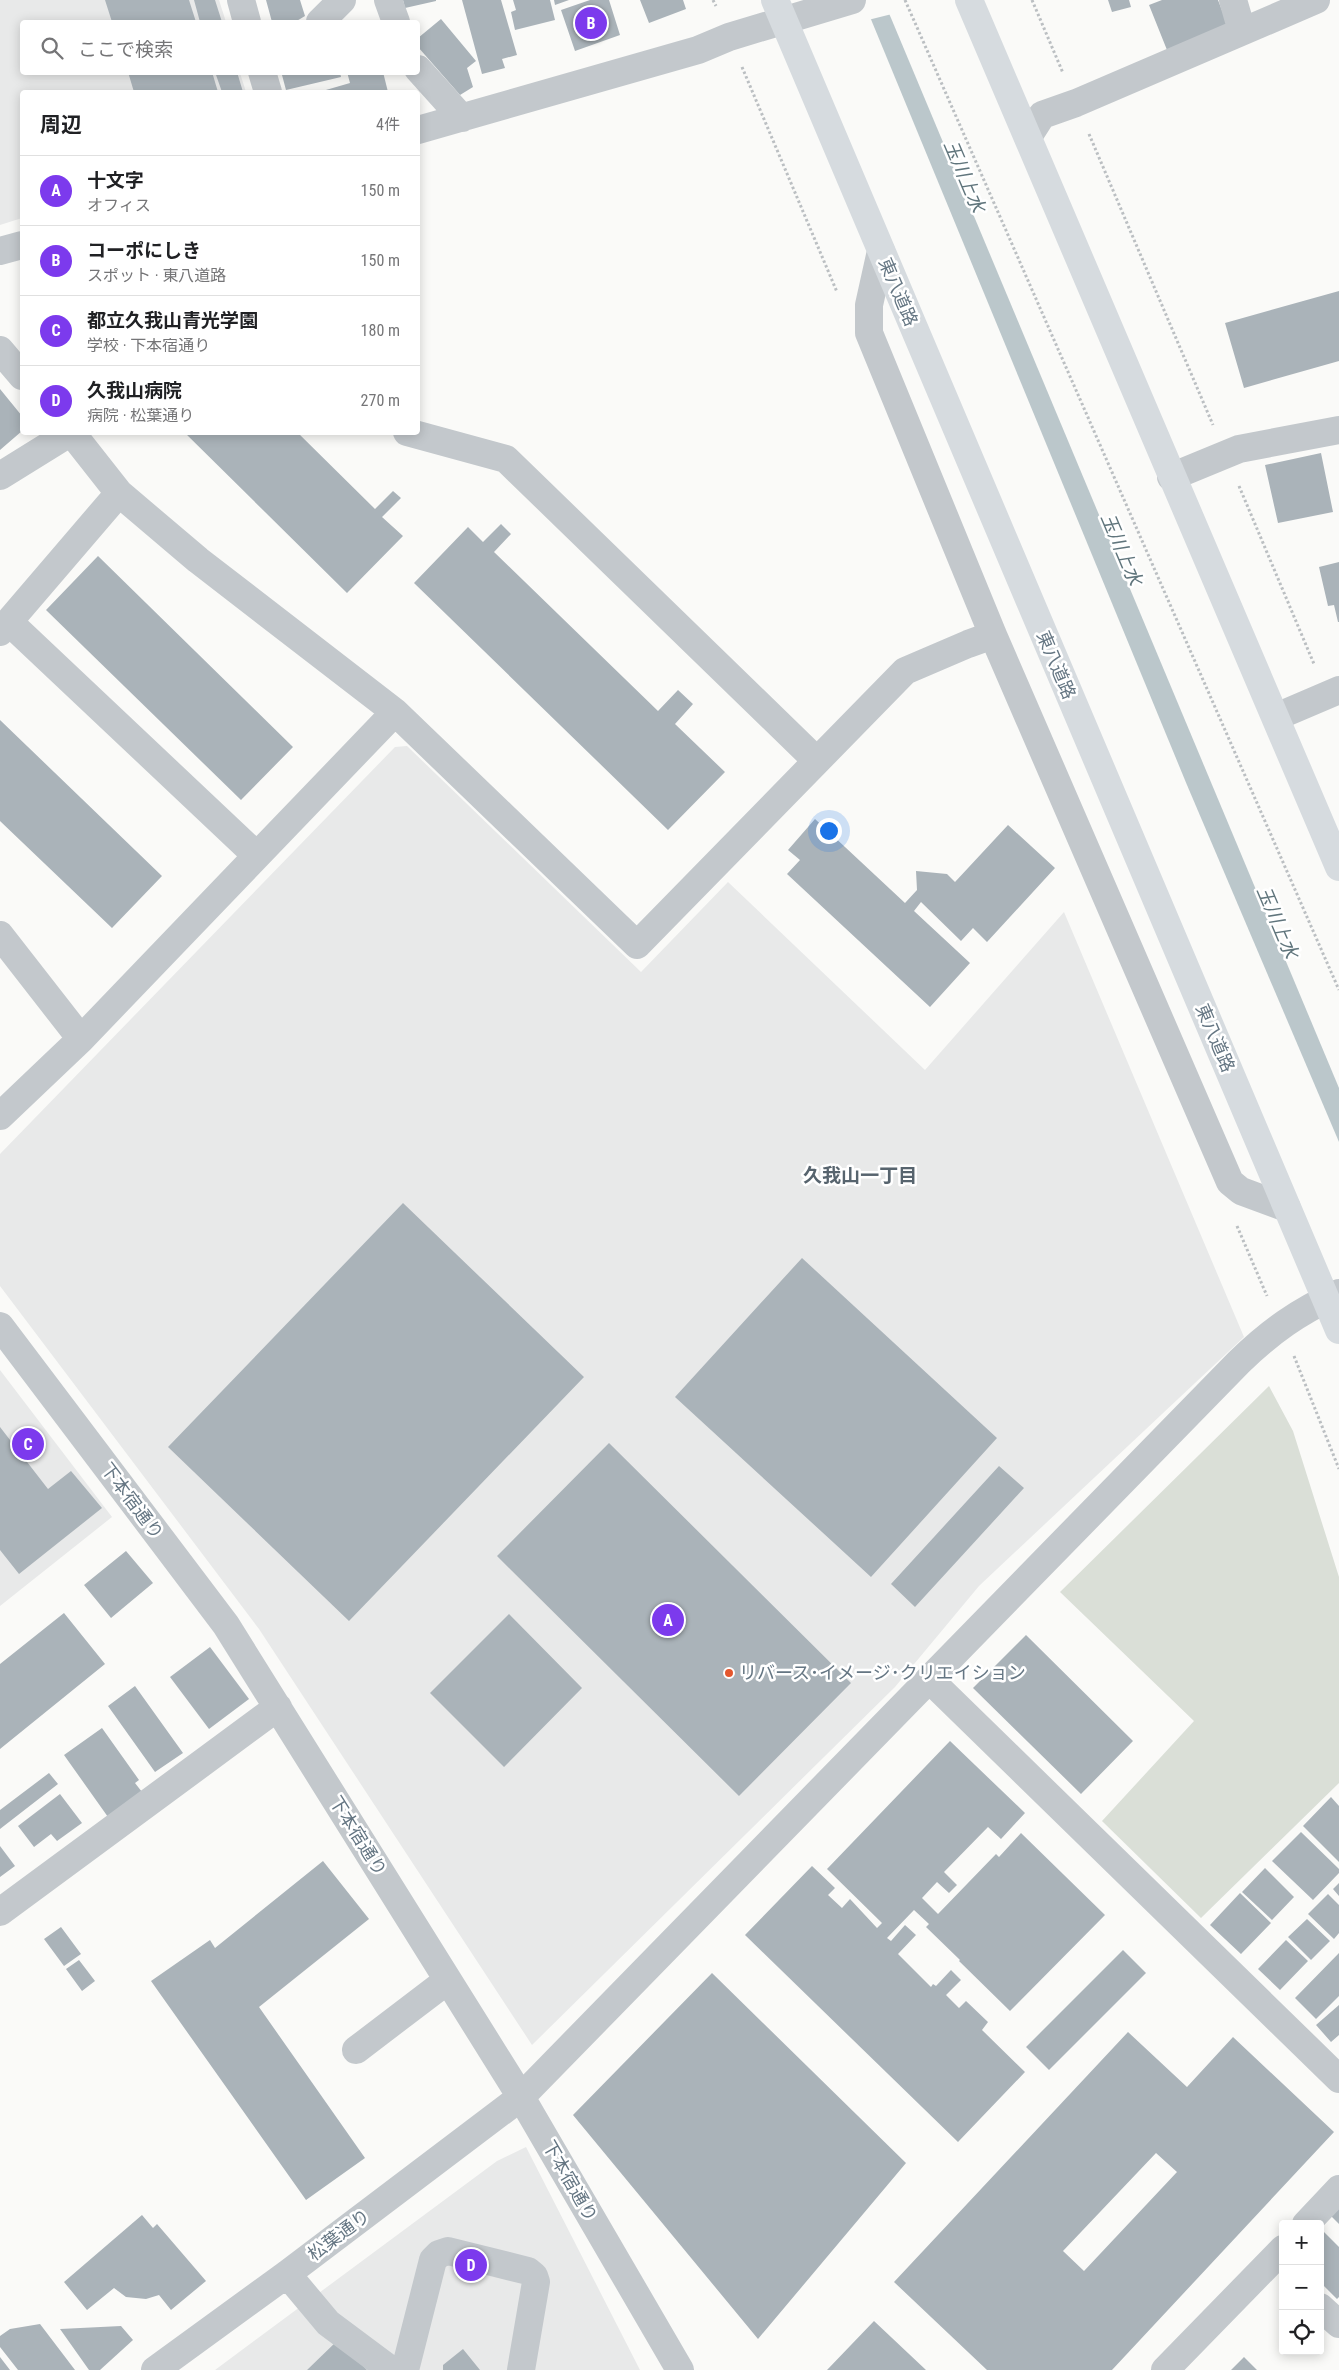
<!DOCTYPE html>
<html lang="ja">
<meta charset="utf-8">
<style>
:root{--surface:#fff;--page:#f2f2f2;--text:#202124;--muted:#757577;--line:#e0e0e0;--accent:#7c3aed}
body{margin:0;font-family:"Roboto Condensed","Noto Sans JP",sans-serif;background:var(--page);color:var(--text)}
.controls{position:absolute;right:15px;bottom:15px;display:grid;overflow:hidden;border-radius:5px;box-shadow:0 2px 12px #0003}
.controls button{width:45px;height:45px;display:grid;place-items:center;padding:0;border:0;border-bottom:1px solid var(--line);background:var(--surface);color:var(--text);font:25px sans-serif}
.you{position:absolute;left:828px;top:830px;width:18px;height:18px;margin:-12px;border:4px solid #fff;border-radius:50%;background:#1a73e8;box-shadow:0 0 0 8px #1a73e833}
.badge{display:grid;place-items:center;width:32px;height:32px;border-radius:50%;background:var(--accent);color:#fff;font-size:16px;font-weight:700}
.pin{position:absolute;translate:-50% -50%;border:2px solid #fff;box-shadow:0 1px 5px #0006}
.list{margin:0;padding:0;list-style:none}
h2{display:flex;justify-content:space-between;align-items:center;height:65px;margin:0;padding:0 20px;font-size:21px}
h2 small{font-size:16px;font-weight:400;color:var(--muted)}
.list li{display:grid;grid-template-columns:32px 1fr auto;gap:15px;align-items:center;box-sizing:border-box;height:70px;padding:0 20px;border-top:1px solid var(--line)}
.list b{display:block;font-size:19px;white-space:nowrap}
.list p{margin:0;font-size:16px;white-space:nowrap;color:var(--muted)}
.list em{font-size:16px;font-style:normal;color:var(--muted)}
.icon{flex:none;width:28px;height:28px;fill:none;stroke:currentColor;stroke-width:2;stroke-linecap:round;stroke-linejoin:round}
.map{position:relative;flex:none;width:1339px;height:2370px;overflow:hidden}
.search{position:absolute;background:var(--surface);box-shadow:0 2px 12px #0003;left:20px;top:20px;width:400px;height:55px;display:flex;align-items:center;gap:12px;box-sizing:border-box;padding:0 18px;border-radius:5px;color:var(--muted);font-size:19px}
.panel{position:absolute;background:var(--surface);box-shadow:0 2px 12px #0003;left:20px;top:90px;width:400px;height:345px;border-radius:5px}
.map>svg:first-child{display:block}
</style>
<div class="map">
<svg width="1339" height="2370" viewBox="0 0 1339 2370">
<rect width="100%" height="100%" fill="#fafaf8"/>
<path fill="#e8e9e9" d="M 0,0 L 219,0 L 226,22 L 22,22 L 22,72 L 240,73 L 246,92 L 22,92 L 22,218 L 0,225 Z
M 407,746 L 641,972 L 728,882 L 925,1070 L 1064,912 L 1244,1337 L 979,1586 L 895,1687 L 532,2045 L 259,1629 L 0,1286 L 0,1154 L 395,747 Z
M 0,1370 L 112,1517 L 0,1606 Z
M 526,2147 L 640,2370 L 215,2370 L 497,2161 Z"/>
<path fill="#dadfd7" d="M 1269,1386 L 1293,1431 L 1339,1577 L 1339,1783 L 1201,1918 L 1102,1821 L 1194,1721 L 1060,1592 Z"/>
<path fill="#bbc7cb" d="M 863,0 L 883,0 L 891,18 L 1339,1088 L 1339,1142 L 1187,785 Z"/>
<path fill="#fafaf8" d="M 860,0 L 886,0 L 892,14 L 868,20 Z"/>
<path fill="#aab3b9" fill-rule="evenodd" d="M 105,0 L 189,0 L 196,22 L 112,22 Z
M 194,0 L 215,0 L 222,22 L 200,22 Z
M 266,0 L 300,0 L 305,16 L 295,22 L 272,22 Z
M 403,0 L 436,0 L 436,1 L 405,8 Z
M 462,0 L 501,0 L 517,55 L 502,59 L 505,68 L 482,74 Z
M 513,0 L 550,0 L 555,20 L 515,30 L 511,12 L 516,10 Z
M 554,0 L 569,0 L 555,5 Z
M 590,0 L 609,0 L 620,35 L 575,51 L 561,10 Z
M 640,0 L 683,0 L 686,9 L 649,23 Z
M 1108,0 L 1129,0 L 1131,7 L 1112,12 Z
M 1162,0 L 1218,0 L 1228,26 L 1167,50 L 1149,5 Z
M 441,19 L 476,61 L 467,68 L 473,87 L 460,95 L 418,47 L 418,38 Z
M 128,72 L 212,72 L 218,92 L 134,92 Z
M 215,72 L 237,72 L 243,92 L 222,92 Z
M 290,72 L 340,72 L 341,77 L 286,90 L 282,75 Z
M 347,72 L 383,72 L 388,92 L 319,92 L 350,83 Z
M 1339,291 L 1339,361 L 1244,388 L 1225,323 Z
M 0,389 L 22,416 L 22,431 L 0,450 Z
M 184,432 L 297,432 L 375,509 L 393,491 L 401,498 L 382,517 L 403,536 L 347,593 Z
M 1321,453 L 1333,512 L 1278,523 L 1265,465 Z
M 501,524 L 511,534 L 494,552 L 658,711 L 678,690 L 693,704 L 675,724 L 725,772 L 668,830 L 414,583 L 468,527 L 483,542 Z
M 98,556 L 293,747 L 241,800 L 46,610 Z
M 1339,562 L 1339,622 L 1338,622 L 1334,605 L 1328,606 L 1319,567 Z
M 0,720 L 162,876 L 112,928 L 0,821 Z
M 815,819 L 905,903 L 917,890 L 916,871 L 947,874 L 955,882 L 1008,825 L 1055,868 L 987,942 L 973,928 L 961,941 L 921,902 L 914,911 L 970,963 L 930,1007 L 787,874 L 800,860 L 788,850 Z
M 403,1203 L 584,1377 L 349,1621 L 168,1447 Z
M 802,1258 L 997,1438 L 871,1577 L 675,1397 Z
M 0,1427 L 48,1489 L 71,1471 L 102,1508 L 19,1574 L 0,1550 Z
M 609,1443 L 851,1683 L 739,1796 L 497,1556 Z
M 999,1466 L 1024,1488 L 915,1607 L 891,1584 Z
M 126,1551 L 153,1583 L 111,1618 L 84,1585 Z
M 64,1613 L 105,1664 L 0,1749 L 0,1664 Z
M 509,1614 L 582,1688 L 504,1767 L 430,1693 Z
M 1026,1635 L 1133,1741 L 1081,1794 L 973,1688 Z
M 210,1647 L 249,1699 L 209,1729 L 170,1677 Z
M 135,1686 L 183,1753 L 155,1772 L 108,1706 Z
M 102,1728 L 139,1780 L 135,1783 L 142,1792 L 108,1817 L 64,1755 Z
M 950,1741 L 1025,1813 L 1001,1839 L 988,1827 L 944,1872 L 957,1885 L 949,1893 L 937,1882 L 922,1898 L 938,1914 L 996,1854 L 999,1857 L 1021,1833 L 1105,1915 L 1010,2011 L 959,1961 L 960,1960 L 926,1927 L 929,1924 L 914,1910 L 887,1938 L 891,1941 L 905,1925 L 916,1935 L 898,1954 L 931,1987 L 933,1984 L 936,1986 L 951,1970 L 961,1980 L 946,1995 L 959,2008 L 966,2001 L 988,2022 L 982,2030 L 1025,2072 L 958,2142 L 745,1935 L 812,1866 L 835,1888 L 828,1895 L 842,1908 L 850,1899 L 877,1928 L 882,1923 L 827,1869 Z
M 49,1773 L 58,1784 L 0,1829 L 0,1810 Z
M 60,1794 L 82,1823 L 57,1841 L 51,1834 L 34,1847 L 18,1826 Z
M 1331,1797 L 1339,1806 L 1339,1862 L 1303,1826 Z
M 1301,1832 L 1339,1869 L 1339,1873 L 1313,1900 L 1272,1861 Z
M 0,1846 L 15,1866 L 0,1877 Z
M 323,1861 L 369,1919 L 259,2007 L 365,2158 L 306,2200 L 151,1981 L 210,1940 L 215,1948 Z
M 1265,1868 L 1294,1897 L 1272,1920 L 1242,1892 Z
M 1339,1883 L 1339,1896 L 1333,1889 Z
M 1240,1893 L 1271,1923 L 1241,1954 L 1210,1925 Z
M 1328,1894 L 1339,1905 L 1339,1933 L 1334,1939 L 1308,1914 Z
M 1307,1919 L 1330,1941 L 1311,1960 L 1288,1937 Z
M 61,1927 L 81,1954 L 64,1966 L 44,1939 Z
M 1286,1940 L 1308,1961 L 1280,1990 L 1258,1969 Z
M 1123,1950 L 1146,1973 L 1049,2070 L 1026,2047 Z
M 1339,1953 L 1339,1996 L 1316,2019 L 1295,1998 Z
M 79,1960 L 95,1981 L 82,1991 L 66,1969 Z
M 712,1973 L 906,2163 L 758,2339 L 573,2115 Z
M 1339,2005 L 1339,2035 L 1331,2042 L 1316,2025 Z
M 1128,2032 L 1187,2087 L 1233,2037 L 1334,2132 L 1112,2370 L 987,2370 L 894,2282 ZM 1156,2153 L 1177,2172 L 1084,2271 L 1063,2251 Z
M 1339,2207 L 1339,2224 L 1331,2216 Z
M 142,2215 L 153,2228 L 157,2224 L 206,2281 L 171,2310 L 159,2295 L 146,2299 L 126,2297 L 114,2288 L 87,2310 L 64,2282 Z
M 1322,2230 L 1339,2247 L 1339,2297 L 1337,2299 L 1320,2282 L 1320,2233 Z
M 874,2321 L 926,2370 L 827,2370 Z
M 40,2324 L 75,2370 L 18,2370 L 0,2347 L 0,2336 L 10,2329 Z
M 121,2326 L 133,2340 L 100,2370 L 89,2370 L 60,2329 Z
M 338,2340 L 367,2370 L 307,2370 Z
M 463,2349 L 480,2370 L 443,2370 L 443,2365 Z
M 0,2357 L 10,2370 L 0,2370 Z
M 1244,2357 L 1257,2370 L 1231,2370 Z"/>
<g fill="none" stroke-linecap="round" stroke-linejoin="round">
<path stroke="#bbbfc2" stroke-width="3" stroke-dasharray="2.5 2.5" stroke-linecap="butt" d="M 713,0 L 716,6
M 905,0 L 1339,990
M 1032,0 L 1063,73
M 742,67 L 837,292
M 1089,134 L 1213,425
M 1239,486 L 1314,664
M 1237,1226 L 1267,1296
M 1294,1356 L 1339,1469"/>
<path stroke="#c3c8cc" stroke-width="28" d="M 241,0 L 247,22
M 388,0 L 396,22
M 1233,0 L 1242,31
M 320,22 L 342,0
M 418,69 L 462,118
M 262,72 L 268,92
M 418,130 L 698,50 L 729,37 L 852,0
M 1028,137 L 1042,115 L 1076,103 L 1316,0
M 0,251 L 22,245
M 881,251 L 869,305 L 869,333 L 993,635 L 1230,1182 L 1241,1191 L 1287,1208
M 0,350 L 22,376
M 407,432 L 506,459 L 817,761
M 0,476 L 71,432 L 119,493 L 198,560 L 395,712 L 637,945 L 905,671 L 968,644 L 993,635
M 1171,477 L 1239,449 L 1339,430
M 9,622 L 256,855
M 0,632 L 119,493
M 1276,717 L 1339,690
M 0,935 L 81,1039
M 0,1116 L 81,1039 L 395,712
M 0,1326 L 226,1625 L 521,2097 L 680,2370
M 930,1680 L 1339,2079
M 0,1912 L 278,1707
M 356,2050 L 448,1980
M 1306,2224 L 1339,2189
M 287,2274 L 328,2323 L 391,2370
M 1320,2307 L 1339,2324
M 155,2370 L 287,2274 L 521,2097 L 1239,1362 C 1271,1331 1298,1312 1339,1293
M 405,2370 L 433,2260 L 439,2254 L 448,2251 L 528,2271 L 534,2276 L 536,2282 L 521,2370
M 1165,2370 L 1283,2249"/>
<path stroke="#d6dbdf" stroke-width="28" d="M 775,0 L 1339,1330
M 969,0 L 1339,867"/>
</g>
<circle fill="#e4572e" stroke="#fff" stroke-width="2" cx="729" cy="1673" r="5"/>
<g text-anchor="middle" stroke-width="5" stroke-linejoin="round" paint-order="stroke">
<g font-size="18" fill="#657683" stroke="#fff">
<text transform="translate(898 292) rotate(67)" y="6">東八道路</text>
<text transform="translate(1056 665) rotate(67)" y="6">東八道路</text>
<text transform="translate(1215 1038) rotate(67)" y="6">東八道路</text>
<text transform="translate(132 1501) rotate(53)" y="6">下本宿通り</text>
<text transform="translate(358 1836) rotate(58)" y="6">下本宿通り</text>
<text transform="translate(570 2181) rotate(60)" y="6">下本宿通り</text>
<text transform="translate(339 2235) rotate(-37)" y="6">松葉通り</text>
</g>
<g font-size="18" fill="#657683" stroke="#fff" text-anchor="start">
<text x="739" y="1679">リバース･イメージ･クリエイション</text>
</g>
<g font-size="19" font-style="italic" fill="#60757c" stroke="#fff">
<text transform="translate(965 176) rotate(67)" y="7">玉川上水</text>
<text transform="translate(1122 549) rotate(67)" y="7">玉川上水</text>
<text transform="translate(1278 922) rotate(67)" y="7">玉川上水</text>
</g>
<g font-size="19" font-weight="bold" fill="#57646e" stroke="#fff">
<text x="860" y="1182">久我山一丁目</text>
</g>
</g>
</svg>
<div class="controls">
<button>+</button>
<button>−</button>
<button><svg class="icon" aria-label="locate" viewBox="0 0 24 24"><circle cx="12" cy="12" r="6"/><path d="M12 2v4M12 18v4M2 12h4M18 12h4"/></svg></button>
</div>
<div class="you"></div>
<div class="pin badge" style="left:668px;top:1620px">A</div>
<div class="pin badge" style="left:591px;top:23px">B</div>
<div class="pin badge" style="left:28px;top:1444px">C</div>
<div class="pin badge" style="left:471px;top:2265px">D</div>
<div class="search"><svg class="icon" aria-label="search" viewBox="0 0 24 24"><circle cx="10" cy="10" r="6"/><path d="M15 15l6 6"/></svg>ここで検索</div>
<section class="panel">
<h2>周辺<small>4件</small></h2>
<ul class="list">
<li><span class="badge">A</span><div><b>十文字</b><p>オフィス</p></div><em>150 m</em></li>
<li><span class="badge">B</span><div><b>コーポにしき</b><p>スポット · 東八道路</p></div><em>150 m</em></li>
<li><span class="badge">C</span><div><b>都立久我山青光学園</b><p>学校 · 下本宿通り</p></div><em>180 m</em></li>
<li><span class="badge">D</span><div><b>久我山病院</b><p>病院 · 松葉通り</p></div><em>270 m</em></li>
</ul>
</section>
</div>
